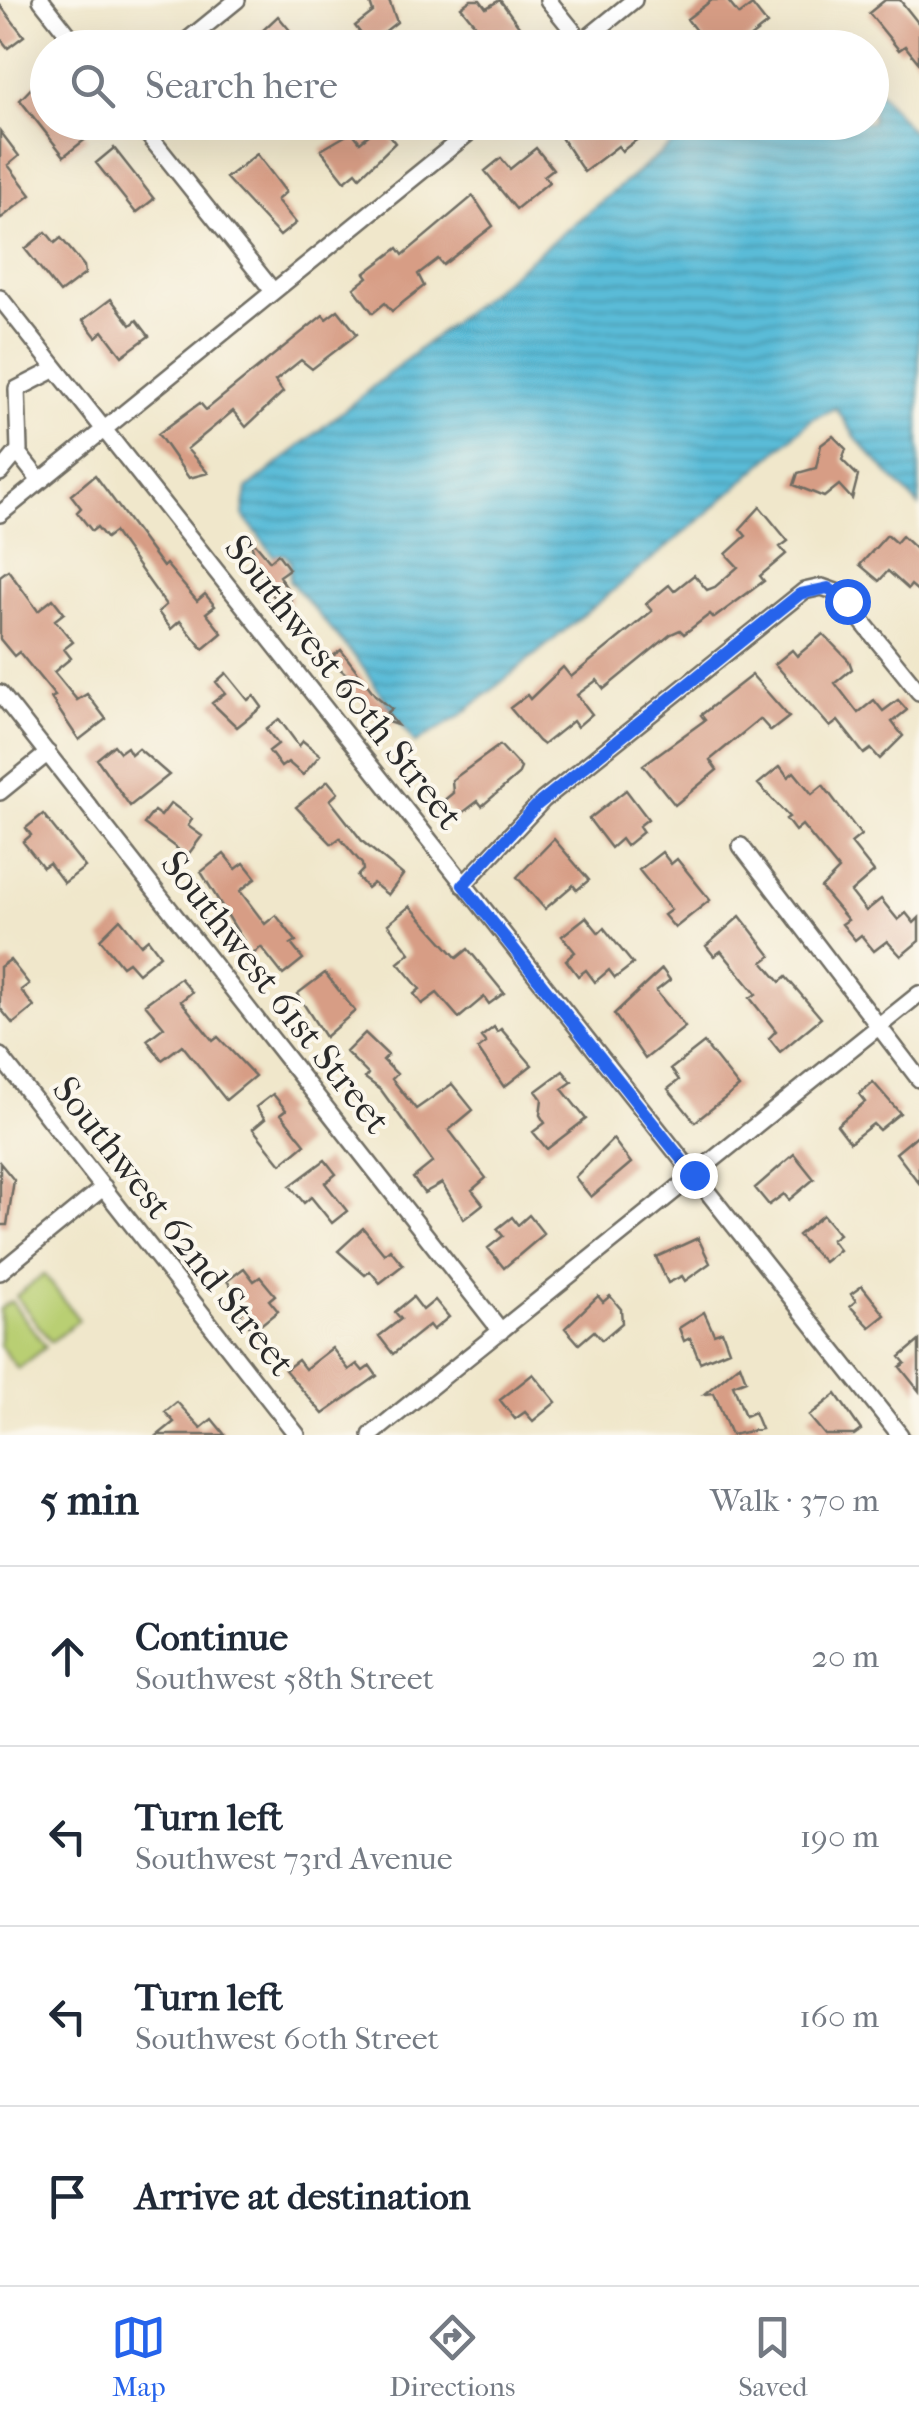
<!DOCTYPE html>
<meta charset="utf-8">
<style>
:root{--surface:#fff;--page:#f2f2f3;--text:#1f2937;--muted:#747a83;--line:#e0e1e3;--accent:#2563eb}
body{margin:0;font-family:"IM FELL French Canon",serif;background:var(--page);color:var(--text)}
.stop{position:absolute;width:30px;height:30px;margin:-22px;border:8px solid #2563eb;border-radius:50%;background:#fff}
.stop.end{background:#2563eb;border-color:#fff;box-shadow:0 2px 10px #0008}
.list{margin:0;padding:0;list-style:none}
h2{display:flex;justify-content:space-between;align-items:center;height:130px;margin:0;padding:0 40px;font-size:42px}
h2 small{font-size:32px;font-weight:400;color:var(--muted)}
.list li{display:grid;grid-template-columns:65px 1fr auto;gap:30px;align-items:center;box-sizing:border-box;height:180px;padding:0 40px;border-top:2px solid var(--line)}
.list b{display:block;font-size:38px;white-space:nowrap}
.list p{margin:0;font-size:32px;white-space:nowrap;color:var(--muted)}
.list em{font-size:32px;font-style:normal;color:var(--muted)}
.icon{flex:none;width:55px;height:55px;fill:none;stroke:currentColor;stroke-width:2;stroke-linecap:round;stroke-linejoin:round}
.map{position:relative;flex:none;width:919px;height:1435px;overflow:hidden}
.search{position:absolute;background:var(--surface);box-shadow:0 10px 40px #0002;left:30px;right:30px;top:30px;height:110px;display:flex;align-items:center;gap:25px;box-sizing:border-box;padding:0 35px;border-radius:55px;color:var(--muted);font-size:38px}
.sheet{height:850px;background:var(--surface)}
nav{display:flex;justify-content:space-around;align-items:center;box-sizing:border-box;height:140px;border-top:2px solid var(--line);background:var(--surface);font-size:28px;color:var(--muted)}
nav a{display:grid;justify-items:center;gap:5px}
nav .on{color:var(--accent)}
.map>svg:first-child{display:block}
</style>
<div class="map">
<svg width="919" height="1435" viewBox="0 0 919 1435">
<defs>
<pattern id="water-rules" width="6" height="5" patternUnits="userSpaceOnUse" patternTransform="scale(2.5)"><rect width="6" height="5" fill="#5abcd8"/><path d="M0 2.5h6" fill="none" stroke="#4b99af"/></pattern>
</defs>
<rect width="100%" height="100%" fill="#fbf7ec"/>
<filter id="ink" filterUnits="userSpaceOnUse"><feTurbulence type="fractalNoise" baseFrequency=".01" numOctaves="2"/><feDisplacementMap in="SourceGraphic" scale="20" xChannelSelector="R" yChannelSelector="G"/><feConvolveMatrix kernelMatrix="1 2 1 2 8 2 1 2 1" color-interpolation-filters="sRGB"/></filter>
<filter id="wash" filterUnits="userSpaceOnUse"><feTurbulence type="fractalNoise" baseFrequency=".0048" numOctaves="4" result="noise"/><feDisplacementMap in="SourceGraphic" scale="40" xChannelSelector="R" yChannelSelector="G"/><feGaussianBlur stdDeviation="2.25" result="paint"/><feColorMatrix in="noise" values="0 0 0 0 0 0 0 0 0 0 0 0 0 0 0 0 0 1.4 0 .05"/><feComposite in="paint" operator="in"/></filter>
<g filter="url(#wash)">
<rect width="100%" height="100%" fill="#f0e7cb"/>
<path fill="#b9cf73" stroke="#727d4f" stroke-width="2.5" d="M 44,1274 L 79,1320 L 51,1342 L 16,1296 Z
M 11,1301 L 46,1347 L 18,1369 L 0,1346 L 0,1309 Z"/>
<path fill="url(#water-rules)" stroke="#427482" stroke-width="2.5" d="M 872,83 L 919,140 L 919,506 L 858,441 L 836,408 L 813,418 L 702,518 L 460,716 L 415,743 L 359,662 L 289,580 L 291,562 L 284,554 L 274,556 L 243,515 L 247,489 L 698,123 L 872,122 Z"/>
<g id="blocks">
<path fill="#d79d85" d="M 369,0 L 389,0 L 397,22 L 369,44 L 355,26 L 373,12 Z
M 471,0 L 480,0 L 486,8 L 500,0 L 527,37 L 514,48 L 494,48 L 461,7 Z
M 712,0 L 727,0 L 739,15 L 752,5 L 767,24 L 739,46 L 733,40 L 724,48 L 709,48 L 687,19 Z
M 885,0 L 900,0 L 919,24 L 919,63 L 905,46 L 899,50 L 869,13 Z
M 0,5 L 24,36 L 8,48 L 0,38 Z
M 278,16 L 298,40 L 289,48 L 244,48 Z
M 42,77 L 48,84 L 48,122 L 90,122 L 81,130 L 87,138 L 64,156 L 20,100 Z
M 572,122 L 579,122 L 587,133 L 600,122 L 627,122 L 639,138 L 622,151 L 618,146 L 584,172 L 558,133 Z
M 381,125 L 395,143 L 360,177 L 356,172 L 345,181 L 321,150 L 352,132 L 360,142 Z
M 0,131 L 19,156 L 8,165 L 31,195 L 0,219 Z
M 114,148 L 154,199 L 136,213 L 96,163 Z
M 536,148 L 553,169 L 544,176 L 549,182 L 516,209 L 485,171 L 501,158 L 510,169 Z
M 257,154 L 286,192 L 277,200 L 296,223 L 280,236 L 226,178 Z
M 473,196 L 493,226 L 443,265 L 438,259 L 418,274 L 424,286 L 392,311 L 385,303 L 373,313 L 354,288 L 368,277 L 365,273 L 398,248 L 403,255 Z
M 46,232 L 55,243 L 61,238 L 84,266 L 85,274 L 60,293 L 25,249 Z
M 111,299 L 131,325 L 137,320 L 149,336 L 122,356 L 103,331 L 96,337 L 83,320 Z
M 338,310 L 357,334 L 312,369 L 301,360 L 275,381 L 283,392 L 246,427 L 233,411 L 187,449 L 208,473 L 189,478 L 158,434 L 200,403 L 206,410 L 323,315 L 326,319 Z
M 833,436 L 846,449 L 842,460 L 858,476 L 852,499 L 839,485 L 824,497 L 794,485 L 798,473 L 816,468 L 821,445 Z
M 95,475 L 163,567 L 166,564 L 197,601 L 205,594 L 215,606 L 206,613 L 222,633 L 203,649 L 180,621 L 171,629 L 158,612 L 166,605 L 114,532 L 106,538 L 97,527 L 92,531 L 77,512 L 81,508 L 71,495 Z
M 760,507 L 788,541 L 780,547 L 786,554 L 760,576 L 764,581 L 714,618 L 710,614 L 684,634 L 680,630 L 671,634 L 604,689 L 597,680 L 577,695 L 592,714 L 577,727 L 573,721 L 543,745 L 538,741 L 510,708 L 527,695 L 530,699 L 563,667 L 571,677 L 652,611 L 646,604 L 669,585 L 674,591 L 694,575 L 707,590 L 715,587 L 738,567 L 726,554 L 746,536 L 740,529 Z
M 887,535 L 896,543 L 902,536 L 919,552 L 919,592 L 911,585 L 908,589 L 888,571 L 879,581 L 860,565 Z
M 249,536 L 270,561 L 278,554 L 289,569 L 279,576 L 291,595 L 290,603 L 279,602 L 263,584 Z
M 8,570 L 38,611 L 53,599 L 64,613 L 55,620 L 73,642 L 64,649 L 71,658 L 54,672 L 77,700 L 87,694 L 106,719 L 79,740 L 51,698 L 55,696 L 19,652 L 14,656 L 0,639 L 0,576 Z
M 823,634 L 849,661 L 852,669 L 835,683 L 858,713 L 874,700 L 883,711 L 898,700 L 907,710 L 892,722 L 903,736 L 880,759 L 871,749 L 864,754 L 838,721 L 830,727 L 775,664 L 792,650 L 797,656 Z
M 341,650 L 375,695 L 392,709 L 387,713 L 397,725 L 375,718 L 349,684 L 343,689 L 346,674 L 329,659 Z
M 226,673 L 248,700 L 254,696 L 262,707 L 237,727 L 212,703 L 225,693 L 216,682 Z
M 752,675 L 789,717 L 771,731 L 760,719 L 710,760 L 717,770 L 675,805 L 643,765 L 705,720 L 701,715 Z
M 279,719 L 299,746 L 303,741 L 320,755 L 303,775 L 288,762 L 281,767 L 269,751 L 278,744 L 266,729 Z
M 114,745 L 120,752 L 127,747 L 131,754 L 138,748 L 169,775 L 130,806 L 97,759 Z
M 500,745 L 521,768 L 518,775 L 482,806 L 478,801 L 456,818 L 442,802 L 453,793 L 452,780 Z
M 780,766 L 788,777 L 794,772 L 812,794 L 823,785 L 861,835 L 851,843 L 874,872 L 851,892 L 866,911 L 881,899 L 898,920 L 906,913 L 914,923 L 919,918 L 919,941 L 901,956 L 887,941 L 874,951 L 861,935 L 855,940 L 842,924 L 848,920 L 821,888 L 839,870 L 802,825 L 795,831 L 786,819 L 789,817 L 758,784 Z
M 328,781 L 338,793 L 330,800 L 363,842 L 403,875 L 388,895 L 373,883 L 367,888 L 357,876 L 363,870 L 362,864 L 340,838 L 332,844 L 296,807 Z
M 626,790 L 648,819 L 639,826 L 643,832 L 626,846 L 621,839 L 611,848 L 589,819 Z
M 171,803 L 192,819 L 188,826 L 202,836 L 187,856 L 144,824 L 154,811 L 161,816 Z
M 43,814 L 85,867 L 64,883 L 49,863 L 43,867 L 23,842 L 31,835 L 26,828 Z
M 554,839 L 589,880 L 577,890 L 573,885 L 545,909 L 517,877 Z
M 662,852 L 671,864 L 677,859 L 710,900 L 675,928 L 664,915 L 671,910 L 639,870 Z
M 224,854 L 236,869 L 244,863 L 256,878 L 240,891 L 265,924 L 276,915 L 296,941 L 291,944 L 303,959 L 283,975 L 261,947 L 252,955 L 201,872 Z
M 410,906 L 457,958 L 468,949 L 504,993 L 489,1004 L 484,997 L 459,1018 L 437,993 L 422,1004 L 414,994 L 420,989 L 398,963 L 410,953 L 388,924 Z
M 740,916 L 771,956 L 763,962 L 780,982 L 786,977 L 821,1018 L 780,1052 L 769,1038 L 776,1031 L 750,998 L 756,994 L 721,951 L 714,956 L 706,946 Z
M 586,917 L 599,933 L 604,928 L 633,964 L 615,978 L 609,970 L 595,982 L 586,970 L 578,976 L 566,960 L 575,952 L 562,936 Z
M 120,919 L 141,945 L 148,939 L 160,955 L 138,973 L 128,962 L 122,966 L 100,939 Z
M 10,960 L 29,984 L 21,990 L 34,1007 L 13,1024 L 0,1008 L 0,967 Z
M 662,969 L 670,980 L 656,991 L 685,1027 L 645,1059 L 614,1014 Z
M 325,973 L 355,1011 L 325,1037 L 297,994 Z
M 180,978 L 192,992 L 181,1001 L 213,1041 L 218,1037 L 255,1076 L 226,1100 L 182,1045 L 162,1060 L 147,1040 L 164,1027 L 145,1004 Z
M 494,1027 L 497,1032 L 501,1029 L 532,1065 L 504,1087 L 478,1049 L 486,1043 L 481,1037 Z
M 365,1033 L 388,1055 L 383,1060 L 397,1074 L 392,1079 L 416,1109 L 452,1084 L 473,1110 L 449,1130 L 486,1178 L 472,1190 L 483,1204 L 464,1219 L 442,1183 L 424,1193 L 413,1178 L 433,1162 L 381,1090 L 365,1078 L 368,1074 L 346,1052 Z
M 704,1043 L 739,1087 L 695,1122 L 668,1089 L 679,1080 L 671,1069 Z
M 563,1071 L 572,1082 L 562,1089 L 586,1119 L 547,1149 L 533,1132 L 545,1123 L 540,1115 L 542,1099 L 536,1091 Z
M 873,1082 L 900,1113 L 879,1130 L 873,1124 L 850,1142 L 837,1125 L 865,1102 L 859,1094 Z
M 273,1094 L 286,1110 L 281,1114 L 305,1144 L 281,1164 L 253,1129 L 265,1119 L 256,1107 Z
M 919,1134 L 919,1183 L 896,1153 Z
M 613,1139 L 631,1163 L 591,1197 L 575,1177 Z
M 794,1154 L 814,1179 L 789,1200 L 784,1194 L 769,1205 L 755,1188 Z
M 325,1160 L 336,1174 L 325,1183 L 347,1211 L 332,1223 L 311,1197 L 304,1203 L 290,1186 Z
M 0,1163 L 14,1180 L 7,1225 L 0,1225 Z
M 529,1215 L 544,1234 L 504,1268 L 488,1248 L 503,1236 L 497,1229 L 512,1217 L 518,1225 Z
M 823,1215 L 839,1234 L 831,1240 L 839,1250 L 824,1262 L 798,1235 Z
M 363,1228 L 384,1254 L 390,1249 L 403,1265 L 380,1283 L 370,1271 L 365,1275 L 338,1251 Z
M 698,1238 L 710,1263 L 685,1281 L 682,1276 L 668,1283 L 656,1257 Z
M 244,1268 L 254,1281 L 260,1277 L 275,1295 L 269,1300 L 278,1311 L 253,1331 L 240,1314 L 248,1308 L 227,1281 Z
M 862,1286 L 885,1315 L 870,1327 L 850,1306 L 856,1301 L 851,1294 Z
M 598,1296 L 603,1302 L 610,1296 L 621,1309 L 622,1323 L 602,1340 L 594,1331 L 579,1344 L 565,1328 Z
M 413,1297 L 423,1310 L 435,1300 L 449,1317 L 433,1330 L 429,1325 L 393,1354 L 379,1336 L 401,1319 L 395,1312 Z
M 704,1312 L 714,1334 L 722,1331 L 729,1350 L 700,1362 L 690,1338 L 684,1341 L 679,1328 Z
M 919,1341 L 919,1391 L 900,1367 L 905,1363 L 900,1357 Z
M 332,1348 L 349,1370 L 357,1364 L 363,1371 L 370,1366 L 377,1376 L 323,1414 L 285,1370 L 298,1360 L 305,1369 Z
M 740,1364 L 746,1380 L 733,1385 L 745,1416 L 754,1412 L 761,1429 L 731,1435 L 714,1393 L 704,1394 Z
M 533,1374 L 556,1402 L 533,1421 L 525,1412 L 515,1419 L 500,1400 Z
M 836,1394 L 861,1430 L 854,1435 L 825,1435 L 809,1416 Z
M 177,1402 L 201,1428 L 212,1419 L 225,1435 L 158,1435 L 174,1422 L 165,1412 Z"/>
</g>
</g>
<g filter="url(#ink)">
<use href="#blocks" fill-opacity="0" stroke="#706d63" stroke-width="2.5"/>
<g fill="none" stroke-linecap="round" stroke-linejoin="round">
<defs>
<path id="minor" d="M 41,0 L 79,48
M 548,0 L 582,42
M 178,48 L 237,0
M 575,48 L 634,0
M 138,122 L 273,291
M 0,298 L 900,1435
M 18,453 L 40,481
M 0,473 L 19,450 L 17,389 L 56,369
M 0,514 L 482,122
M 0,693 L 501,1331
M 0,792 L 48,753
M 741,846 L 919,1079
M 463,885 L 543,800 L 804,591 L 822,587 L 839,593 L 919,692
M 0,1056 L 297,1435
M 0,1272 L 104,1187
M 371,1435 L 919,994"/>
</defs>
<use href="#minor" stroke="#706d63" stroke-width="20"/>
<use href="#minor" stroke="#fff" stroke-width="15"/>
</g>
</g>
<g fill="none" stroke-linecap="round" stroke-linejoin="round" filter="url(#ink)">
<path stroke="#2563eb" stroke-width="12" d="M 694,1175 L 463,885 L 537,805 L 800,594 L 828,588 L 847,601"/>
</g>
<g text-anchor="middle" stroke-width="8" stroke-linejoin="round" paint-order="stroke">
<g font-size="38" fill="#2b2b2b" stroke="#fbf7ec">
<text transform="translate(344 682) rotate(52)" y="13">Southwest 60th Street</text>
<text transform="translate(276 992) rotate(52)" y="13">Southwest 61st Street</text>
<text transform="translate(174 1226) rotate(52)" y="13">Southwest 62nd Street</text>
</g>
</g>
</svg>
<div class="stop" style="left:847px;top:601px"></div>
<div class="stop end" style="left:694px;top:1175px"></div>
<div class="search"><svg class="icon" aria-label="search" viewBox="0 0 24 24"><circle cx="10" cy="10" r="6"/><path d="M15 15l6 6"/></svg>Search here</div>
</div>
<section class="sheet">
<h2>5 min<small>Walk · 370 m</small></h2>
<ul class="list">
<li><svg class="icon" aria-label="ahead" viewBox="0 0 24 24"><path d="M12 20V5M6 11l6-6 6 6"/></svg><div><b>Continue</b><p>Southwest 58th Street</p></div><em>20 m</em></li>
<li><svg class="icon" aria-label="left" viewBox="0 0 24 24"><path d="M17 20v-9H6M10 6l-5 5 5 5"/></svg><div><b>Turn left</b><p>Southwest 73rd Avenue</p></div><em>190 m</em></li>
<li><svg class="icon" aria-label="left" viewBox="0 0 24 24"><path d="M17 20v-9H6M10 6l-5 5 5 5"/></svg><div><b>Turn left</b><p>Southwest 60th Street</p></div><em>160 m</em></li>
<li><svg class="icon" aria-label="arrive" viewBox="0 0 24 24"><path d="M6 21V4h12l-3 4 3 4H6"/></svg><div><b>Arrive at destination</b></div></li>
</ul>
</section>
<nav>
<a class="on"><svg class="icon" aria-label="map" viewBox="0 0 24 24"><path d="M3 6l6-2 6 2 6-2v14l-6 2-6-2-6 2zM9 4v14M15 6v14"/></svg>Map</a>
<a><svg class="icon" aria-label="directions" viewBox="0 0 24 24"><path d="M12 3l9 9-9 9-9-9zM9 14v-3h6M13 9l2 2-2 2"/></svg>Directions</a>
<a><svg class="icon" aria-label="saved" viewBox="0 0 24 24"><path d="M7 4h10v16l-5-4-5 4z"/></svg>Saved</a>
</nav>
